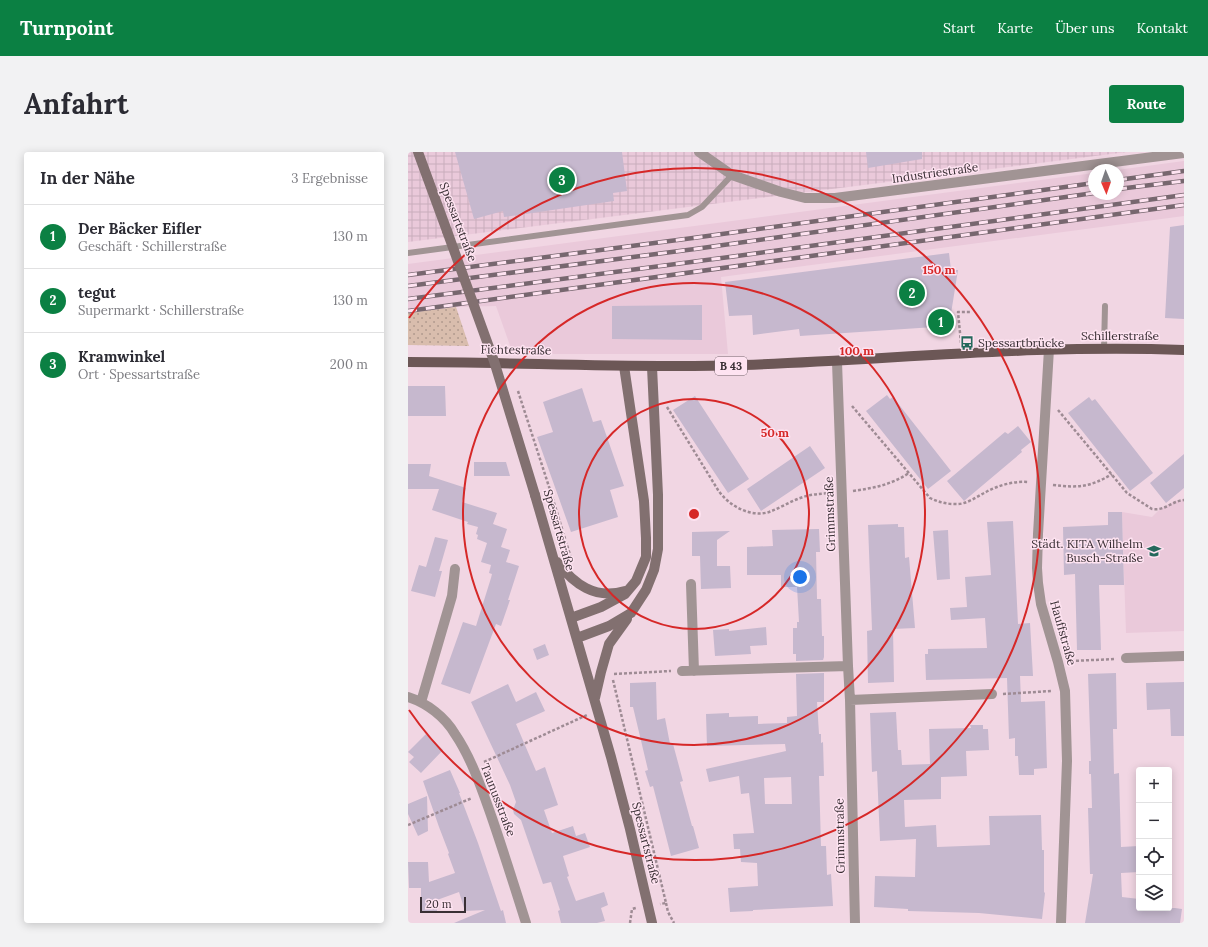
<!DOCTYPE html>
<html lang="de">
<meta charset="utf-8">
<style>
:root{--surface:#fff;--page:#f2f2f3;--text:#2b2b33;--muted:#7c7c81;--line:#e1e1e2;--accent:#0b8043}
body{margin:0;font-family:Lora,serif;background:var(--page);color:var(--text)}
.controls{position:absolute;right:12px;bottom:12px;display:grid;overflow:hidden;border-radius:4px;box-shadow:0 2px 10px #0003}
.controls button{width:36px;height:36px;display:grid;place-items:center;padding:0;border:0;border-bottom:1px solid var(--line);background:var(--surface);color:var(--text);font:20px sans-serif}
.compass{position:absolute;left:680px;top:12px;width:36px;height:36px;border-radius:50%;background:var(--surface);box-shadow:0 2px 10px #0003;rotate:178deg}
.scale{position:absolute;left:12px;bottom:10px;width:46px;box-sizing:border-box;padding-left:4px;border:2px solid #392f34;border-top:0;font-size:11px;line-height:14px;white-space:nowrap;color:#392f34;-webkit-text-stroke:3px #fee3f1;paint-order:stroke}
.you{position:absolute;left:392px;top:425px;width:14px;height:14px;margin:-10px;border:3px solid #fff;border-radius:50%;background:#1a73e8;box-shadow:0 0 0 6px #1a73e833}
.badge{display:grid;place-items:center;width:26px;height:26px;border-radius:50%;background:var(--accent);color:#fff;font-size:13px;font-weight:700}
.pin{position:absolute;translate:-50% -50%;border:2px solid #fff;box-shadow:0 1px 4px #0006}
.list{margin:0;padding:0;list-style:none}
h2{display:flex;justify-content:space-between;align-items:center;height:52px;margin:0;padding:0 16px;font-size:17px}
h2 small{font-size:13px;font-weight:400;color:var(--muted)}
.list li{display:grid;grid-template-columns:26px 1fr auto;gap:12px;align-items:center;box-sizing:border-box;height:64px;padding:0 16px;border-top:1px solid var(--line)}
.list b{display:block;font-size:15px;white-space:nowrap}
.list p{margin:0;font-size:13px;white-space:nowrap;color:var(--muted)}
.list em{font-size:13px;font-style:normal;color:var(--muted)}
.icon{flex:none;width:22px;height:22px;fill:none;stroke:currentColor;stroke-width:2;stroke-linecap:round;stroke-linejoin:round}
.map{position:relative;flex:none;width:776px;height:771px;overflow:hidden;border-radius:4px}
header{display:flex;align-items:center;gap:24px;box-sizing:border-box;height:56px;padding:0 20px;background:var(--accent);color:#fff}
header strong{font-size:19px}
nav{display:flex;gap:22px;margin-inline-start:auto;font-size:14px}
.intro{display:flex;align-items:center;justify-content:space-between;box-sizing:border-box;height:96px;padding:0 24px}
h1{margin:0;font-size:28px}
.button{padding:10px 18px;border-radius:4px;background:var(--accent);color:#fff;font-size:14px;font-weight:700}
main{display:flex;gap:24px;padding:0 24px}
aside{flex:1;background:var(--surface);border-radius:4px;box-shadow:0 2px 10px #0003}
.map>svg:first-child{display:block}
</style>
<header>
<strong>Turnpoint</strong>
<nav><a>Start</a><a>Karte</a><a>Über uns</a><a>Kontakt</a></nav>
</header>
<div class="intro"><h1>Anfahrt</h1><a class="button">Route</a></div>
<main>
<aside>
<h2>In der Nähe<small>3 Ergebnisse</small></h2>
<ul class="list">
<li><span class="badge">1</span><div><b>Der Bäcker Eifler</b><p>Geschäft · Schillerstraße</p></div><em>130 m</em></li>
<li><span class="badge">2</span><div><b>tegut</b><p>Supermarkt · Schillerstraße</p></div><em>130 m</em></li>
<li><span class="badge">3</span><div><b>Kramwinkel</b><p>Ort · Spessartstraße</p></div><em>200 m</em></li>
</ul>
</aside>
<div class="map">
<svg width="776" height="771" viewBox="0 0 776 771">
<defs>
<pattern id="industrial-grid" width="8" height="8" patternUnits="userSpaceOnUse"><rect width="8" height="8" fill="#eac9da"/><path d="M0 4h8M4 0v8" fill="none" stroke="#c9adbc"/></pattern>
<pattern id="grass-dots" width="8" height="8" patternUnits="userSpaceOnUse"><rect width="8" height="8" fill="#d9bdad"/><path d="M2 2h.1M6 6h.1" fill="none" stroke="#b19a8e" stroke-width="1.8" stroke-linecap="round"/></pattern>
</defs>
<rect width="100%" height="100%" fill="#f1d6e3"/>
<path fill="#eac9da" d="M 776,9 L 776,64 L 313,125 L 320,202 L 105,202 L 88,154 L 48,155 L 0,161 L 0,112 L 686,21 L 686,42 L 710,42 L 709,18 Z
M 776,348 L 776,479 L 718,481 L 714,360 L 744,365 L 752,357 L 767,349 Z"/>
<path fill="url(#industrial-grid)" d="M 0,0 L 719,0 L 0,90 Z"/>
<path fill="url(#grass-dots)" d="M 48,155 L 61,194 L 0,193 L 0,161 Z"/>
<path fill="#c6b8ce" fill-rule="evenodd" d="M 47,0 L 214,0 L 219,39 L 205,41 L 206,49 L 96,65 L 95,59 L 66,67 Z
M 458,0 L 514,0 L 514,7 L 460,16 Z
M 776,73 L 776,167 L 757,166 L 762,75 Z
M 541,101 L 543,118 L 550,118 L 541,174 L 392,184 L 391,177 L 345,183 L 344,163 L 321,164 L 317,130 Z
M 294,153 L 294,188 L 204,187 L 204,154 Z
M 0,234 L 37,234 L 38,264 L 0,264 Z
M 174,236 L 185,270 L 193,268 L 216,334 L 202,338 L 210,365 L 163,380 L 129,285 L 145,280 L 135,250 Z
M 479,243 L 482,247 L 485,245 L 543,319 L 520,337 L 458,259 Z
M 287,244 L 341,327 L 320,341 L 265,258 Z
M 681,245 L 684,249 L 687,247 L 745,321 L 722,339 L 660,261 Z
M 610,274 L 623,290 L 613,298 L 614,300 L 556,349 L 539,329 L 597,280 L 600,282 Z
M 402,294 L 417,316 L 353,359 L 339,337 Z
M 776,302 L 776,336 L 758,351 L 742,331 Z
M 66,310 L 98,310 L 102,324 L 66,324 Z
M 0,312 L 23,312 L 21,324 L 58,336 L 54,350 L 89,361 L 85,372 L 99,377 L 93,395 L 102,398 L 98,410 L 111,414 L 100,448 L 102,448 L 93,474 L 88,472 L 62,542 L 33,532 L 55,470 L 68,474 L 83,426 L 84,422 L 81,421 L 83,413 L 73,410 L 79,391 L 69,387 L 70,383 L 68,382 L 70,375 L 59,372 L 60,370 L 24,358 L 31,337 L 0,337 Z
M 700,360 L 714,360 L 716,433 L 691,433 L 693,498 L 669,498 L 667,422 L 656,423 L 655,375 L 700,373 Z
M 605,369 L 610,472 L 622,471 L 625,524 L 612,524 L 613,550 L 637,549 L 639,616 L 626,617 L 626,623 L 611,623 L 610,604 L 607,604 L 607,586 L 601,587 L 599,526 L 518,528 L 517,502 L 520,502 L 520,497 L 579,496 L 577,466 L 543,468 L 542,456 L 559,455 L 557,425 L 583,423 L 579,370 Z
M 490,372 L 490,375 L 496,375 L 497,406 L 501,405 L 507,476 L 485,477 L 486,530 L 460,531 L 459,479 L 464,478 L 460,373 Z
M 411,377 L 412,400 L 408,400 L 409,447 L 413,447 L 414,484 L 416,484 L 416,505 L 415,508 L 388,509 L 388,502 L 385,502 L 385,476 L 389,476 L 389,470 L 391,470 L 389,435 L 373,435 L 373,423 L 339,423 L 339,395 L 365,394 L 364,378 Z
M 540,378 L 542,427 L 529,428 L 525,379 Z
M 322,379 L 309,388 L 309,414 L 322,414 L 323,436 L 293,437 L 292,404 L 284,404 L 284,380 Z
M 27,385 L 40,388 L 31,419 L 34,419 L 27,445 L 3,439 L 11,413 L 18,415 Z
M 358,475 L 359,493 L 342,494 L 343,502 L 307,504 L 305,478 L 321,477 L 321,479 Z
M 137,492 L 141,503 L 129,508 L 125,497 Z
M 416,521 L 416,550 L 409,550 L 411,582 L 413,582 L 413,591 L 415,590 L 416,624 L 411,624 L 413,694 L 418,694 L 419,723 L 423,722 L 425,754 L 345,758 L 345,759 L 322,760 L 320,736 L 350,734 L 349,711 L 333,710 L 332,697 L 326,697 L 325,682 L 346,681 L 341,641 L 333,642 L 331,624 L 301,630 L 298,617 L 378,599 L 377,592 L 299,594 L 298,562 L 321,561 L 321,565 L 350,564 L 350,572 L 379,571 L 379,565 L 389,564 L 388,522 ZM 383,625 L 384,652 L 357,652 L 356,626 Z
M 708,521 L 709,577 L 705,577 L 706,622 L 711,621 L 713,695 L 731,694 L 731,720 L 713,721 L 714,745 L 731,747 L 731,756 L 767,756 L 774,757 L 772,771 L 677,771 L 685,722 L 682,722 L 680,656 L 684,656 L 683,622 L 681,622 L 681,609 L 683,609 L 680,522 Z
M 248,530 L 249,568 L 257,566 L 262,592 L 265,592 L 275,629 L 272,630 L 284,674 L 285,674 L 291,696 L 263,704 L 245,634 L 242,635 L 237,619 L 240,618 L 225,555 L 222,555 L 222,531 Z
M 776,530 L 776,584 L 763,584 L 762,557 L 739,558 L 738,531 Z
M 100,532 L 108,550 L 128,540 L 137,559 L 108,572 L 128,619 L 137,615 L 150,653 L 136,658 L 144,681 L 165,674 L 168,684 L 177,681 L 182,695 L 155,704 L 161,724 L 159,725 L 168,749 L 196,740 L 200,753 L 193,756 L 197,769 L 189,771 L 153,771 L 150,759 L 152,758 L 143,730 L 135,732 L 113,668 L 106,662 L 105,658 L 108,650 L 102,633 L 63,550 Z
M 488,560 L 490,598 L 493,598 L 494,613 L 522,612 L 521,577 L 563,576 L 562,573 L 575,573 L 575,577 L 580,577 L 581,598 L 558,599 L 559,624 L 533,625 L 533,647 L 496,648 L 497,675 L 528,673 L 529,695 L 582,693 L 581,664 L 633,663 L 634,698 L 636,698 L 636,740 L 637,741 L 634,767 L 571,761 L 500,759 L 500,757 L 466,755 L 467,724 L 507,725 L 508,687 L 472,689 L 469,619 L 464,620 L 462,561 Z
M 18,582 L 35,598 L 13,621 L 1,610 L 6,605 L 0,600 Z
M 42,618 L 52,641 L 51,641 L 70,691 L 93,759 L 95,758 L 98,771 L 46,771 L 77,758 L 57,759 L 51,740 L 29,748 L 29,760 L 13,760 L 13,736 L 1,736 L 0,710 L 20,710 L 21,730 L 47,721 L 40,702 L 41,701 L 31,675 L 15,629 Z
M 19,644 L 20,679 L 10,684 L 0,662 L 0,652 Z"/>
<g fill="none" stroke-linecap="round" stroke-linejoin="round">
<path stroke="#9e8b94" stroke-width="2.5" stroke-dasharray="3 2" stroke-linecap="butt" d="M 553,191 L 550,160 L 563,160
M 444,254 L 522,346 C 530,350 538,352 547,352 C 558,353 568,345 578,340 C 591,333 606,329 620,330
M 259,255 L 310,338 C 320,353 342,366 361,360 C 372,356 383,349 395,345 C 404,342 412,342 422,341
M 650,258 L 719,341 L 744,357 C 757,359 764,349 776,348
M 645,333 C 670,336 683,335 704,322
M 445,339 C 465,336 483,333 501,321
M 143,341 L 163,406
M 663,509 L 708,507
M 206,522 L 263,519
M 205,528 L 258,751 L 252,752
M 595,542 L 644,539
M 76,610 L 179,563
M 0,673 L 64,646
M 258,751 L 260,760 L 266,771
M 222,771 L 224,757 L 228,756"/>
<path stroke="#a19494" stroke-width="6" d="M 0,101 L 280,63 L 294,55 L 324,23
M 696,197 L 697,154"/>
<path stroke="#a19494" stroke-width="10" d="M 291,0 L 324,23 L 373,40 L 397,46 L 427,46 L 776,1
M 641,197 L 630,382 L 629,416 L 630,431 L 633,452 L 650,510 L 657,539 L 659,609 L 653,771
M 429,210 L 440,514 L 442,548 L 447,771
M 283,432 L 286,519
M 718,506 L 776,504
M 274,519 L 440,514
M 0,545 C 19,551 37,565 47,582 C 64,607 74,638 84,666 C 96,701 107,736 118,771
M 442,548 L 584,542
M 13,550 L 44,444 L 47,417"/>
<path stroke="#827070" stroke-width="10" d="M 10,0 L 39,79
M 127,343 L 203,605 L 222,677 L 244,771
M 149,410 C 166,432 187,448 217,439
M 163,466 L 193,455 L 217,442 L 228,429 L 238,405 L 238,386 L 236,349 L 216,214
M 169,486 L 201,474 L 223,461 L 238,438 L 246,418 L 250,397 L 250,343 L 244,215
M 187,546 L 193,520 L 201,492 L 219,467"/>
<path stroke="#6c5756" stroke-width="10" d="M 0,210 C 112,210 224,217 336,213 C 482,208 629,192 776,198"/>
<defs>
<path id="rail" d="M 710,28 L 776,19
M 710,37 L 776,29
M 0,123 L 285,86 L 686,31
M 0,134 L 287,97 L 686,41
M 0,147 L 329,104 L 776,43
M 0,159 L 776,53"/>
</defs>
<use href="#rail" stroke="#77676f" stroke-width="4.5"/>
<use href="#rail" stroke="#fee3f1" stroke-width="3" stroke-dasharray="9" stroke-linecap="butt"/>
<path stroke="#9e8b94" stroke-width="2.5" stroke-dasharray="3 2" stroke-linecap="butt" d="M 110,239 L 143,341"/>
<path stroke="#827070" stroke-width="10" d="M 39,79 L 86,209 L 127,343"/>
</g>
<g fill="none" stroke="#d62828" stroke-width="2">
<circle cx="286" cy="362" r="115"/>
<circle cx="286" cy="362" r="231"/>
<path d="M1 166A346 346 0 1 1 1 558"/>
</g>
<defs>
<symbol id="bus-bare" viewBox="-9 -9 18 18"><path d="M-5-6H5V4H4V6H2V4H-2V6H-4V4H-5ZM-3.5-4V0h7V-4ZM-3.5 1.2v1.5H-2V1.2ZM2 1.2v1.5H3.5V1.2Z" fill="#24695c" stroke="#fee3f1" stroke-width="2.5" paint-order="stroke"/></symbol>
<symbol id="school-bare" viewBox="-9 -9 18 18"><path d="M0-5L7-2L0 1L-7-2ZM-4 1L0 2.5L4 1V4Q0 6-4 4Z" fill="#24695c" stroke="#fee3f1" stroke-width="2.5" paint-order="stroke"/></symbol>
</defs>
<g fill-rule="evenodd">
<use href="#bus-bare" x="549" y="181" width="20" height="20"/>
<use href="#school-bare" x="736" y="389" width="20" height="20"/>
</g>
<g text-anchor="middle" stroke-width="3" stroke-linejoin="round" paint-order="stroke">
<rect fill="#fee3f1" stroke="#74656d" stroke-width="1" x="307" y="205" width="32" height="18" rx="3"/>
<g font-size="11" font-weight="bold" fill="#392f34">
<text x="323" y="218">B 43</text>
</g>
<g font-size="12" fill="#392f34" stroke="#fee3f1">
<text transform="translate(527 21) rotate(-8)" y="4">Industriestraße</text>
<text transform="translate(50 70) rotate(69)" y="4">Spessartstraße</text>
<text x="712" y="188">Schillerstraße</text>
<text transform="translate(108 198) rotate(1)" y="4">Fichtestraße</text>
<text transform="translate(422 362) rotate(-92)" y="4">Grimmstraße</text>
<text transform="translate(151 378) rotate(74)" y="4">Spessartstraße</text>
<text transform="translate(655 481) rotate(74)" y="4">Hauffstraße</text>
<text transform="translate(90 648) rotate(69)" y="4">Taunusstraße</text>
<text transform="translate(432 684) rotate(-91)" y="4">Grimmstraße</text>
<text transform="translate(238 691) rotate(76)" y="4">Spessartstraße</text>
</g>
<g font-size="12" fill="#392f34" stroke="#fee3f1" text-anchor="start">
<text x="570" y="195">Spessartbrücke</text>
<text x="735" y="396" text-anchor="end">Städt. KITA Wilhelm<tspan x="735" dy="14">Busch-Straße</tspan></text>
</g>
</g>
<circle cx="286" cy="362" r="6" fill="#d62828" stroke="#fee3f1" stroke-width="2"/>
<g font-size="12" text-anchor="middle" font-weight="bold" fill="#d62828" stroke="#fee3f1" stroke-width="3" stroke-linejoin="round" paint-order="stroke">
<text x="531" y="122">150 m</text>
<text x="449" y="203">100 m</text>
<text x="367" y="285">50 m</text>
</g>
</svg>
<div class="controls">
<button>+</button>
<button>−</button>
<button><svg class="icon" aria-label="locate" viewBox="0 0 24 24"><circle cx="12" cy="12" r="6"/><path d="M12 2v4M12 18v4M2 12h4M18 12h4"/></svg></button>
<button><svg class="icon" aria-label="layers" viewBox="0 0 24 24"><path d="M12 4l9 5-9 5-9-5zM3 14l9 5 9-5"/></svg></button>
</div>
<svg class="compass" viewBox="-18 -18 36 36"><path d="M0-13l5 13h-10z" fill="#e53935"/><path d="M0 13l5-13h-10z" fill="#7c7c81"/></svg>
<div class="scale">20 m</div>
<div class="you"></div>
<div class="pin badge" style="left:533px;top:170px">1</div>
<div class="pin badge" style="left:504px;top:141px">2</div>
<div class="pin badge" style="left:154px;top:28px">3</div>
</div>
</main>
